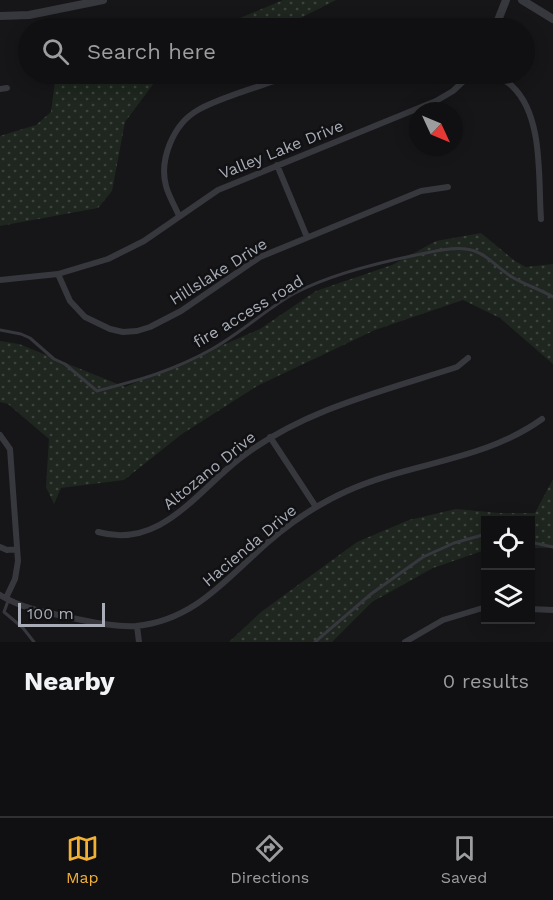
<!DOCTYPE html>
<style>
:root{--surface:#101012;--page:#19191b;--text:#f1f3f6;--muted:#9c9d9f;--line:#303032;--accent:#f2b134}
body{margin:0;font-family:"Work Sans",sans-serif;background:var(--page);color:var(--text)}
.controls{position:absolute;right:18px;bottom:18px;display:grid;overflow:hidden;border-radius:0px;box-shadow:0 3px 15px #0003}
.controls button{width:54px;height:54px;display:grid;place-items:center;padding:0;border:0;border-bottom:2px solid var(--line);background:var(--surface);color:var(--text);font:30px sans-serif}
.compass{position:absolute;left:409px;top:102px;width:54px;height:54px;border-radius:50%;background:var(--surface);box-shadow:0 3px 15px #0003;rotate:134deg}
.scale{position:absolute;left:18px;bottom:15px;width:87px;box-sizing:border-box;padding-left:6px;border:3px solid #a8adb8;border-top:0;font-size:16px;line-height:21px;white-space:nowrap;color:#a8adb8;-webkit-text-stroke:4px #111113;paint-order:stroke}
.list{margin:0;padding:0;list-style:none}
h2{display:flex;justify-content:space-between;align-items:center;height:78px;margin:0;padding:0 24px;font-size:26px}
h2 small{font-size:20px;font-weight:400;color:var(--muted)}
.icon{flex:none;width:33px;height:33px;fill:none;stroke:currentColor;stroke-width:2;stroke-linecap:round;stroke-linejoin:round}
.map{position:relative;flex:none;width:553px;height:642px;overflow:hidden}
.search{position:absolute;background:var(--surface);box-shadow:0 3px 15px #0003;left:18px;right:18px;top:18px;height:66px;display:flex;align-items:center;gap:15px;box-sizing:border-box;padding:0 21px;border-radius:33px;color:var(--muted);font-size:22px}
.sheet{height:174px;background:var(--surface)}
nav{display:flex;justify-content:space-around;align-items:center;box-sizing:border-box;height:84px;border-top:2px solid var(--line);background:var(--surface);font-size:16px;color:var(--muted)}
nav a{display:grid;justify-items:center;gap:3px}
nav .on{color:var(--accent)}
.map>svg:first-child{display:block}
</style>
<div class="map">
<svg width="553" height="642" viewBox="0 0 553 642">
<defs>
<pattern id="grass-dots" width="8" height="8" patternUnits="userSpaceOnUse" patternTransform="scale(1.5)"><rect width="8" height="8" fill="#1e261f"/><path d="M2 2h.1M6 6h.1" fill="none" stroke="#3c433d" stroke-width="1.8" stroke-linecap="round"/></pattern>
</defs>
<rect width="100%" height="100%" fill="#161618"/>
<path fill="url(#grass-dots)" d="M 283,0 L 336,0 L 281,28 L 193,28 L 233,21 Z
M 56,74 L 174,74 L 154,83 L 125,122 L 112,191 L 98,208 L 0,226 L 0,136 L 36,125 L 51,112 Z
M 481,233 L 515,261 L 526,267 L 553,264 L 553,364 L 500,318 L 463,300 L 375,330 L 257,386 L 182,434 L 124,480 L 61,488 L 54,504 L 46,487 L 49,439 L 8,404 L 0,402 L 0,341 L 19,344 L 125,387 L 260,329 L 316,291 L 392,265 L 436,241 Z
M 553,479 L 553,548 L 531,548 L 530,520 L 486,520 L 485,550 L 433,568 L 372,602 L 332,642 L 229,642 L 261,612 L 357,542 L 409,520 L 456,509 L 499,513 L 535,513 Z"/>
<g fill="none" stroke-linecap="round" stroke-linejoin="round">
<path stroke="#37383d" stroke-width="3" d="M 0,330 L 21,334 L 30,338 L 54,359 L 65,364 L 97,391 C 139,380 173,371 212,349 C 241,333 266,309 295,293 C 331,274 381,262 421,254 C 435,251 452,247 466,249 C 485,251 497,268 512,277 C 525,285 540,289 553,297
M 530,542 L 553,547
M 8,601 L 4,612 L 23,628 L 34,642
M 315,642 L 371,594 L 423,557 L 454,543 L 486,534"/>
<path stroke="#37383d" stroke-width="6" d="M 493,74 C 499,77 507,81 512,86 C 544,116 538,179 541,219
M 0,89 L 7,88
M 277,165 L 307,237
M 179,216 C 175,206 169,197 166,186 C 159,160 173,124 198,110 C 225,95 262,87 292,74
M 58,274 L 70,301 L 85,317 L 110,329 L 123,332 L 137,331 L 150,327 L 181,311 L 260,257 L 421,191 L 448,187
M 0,280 L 58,274 L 108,259 L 144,241 L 218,190 L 436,101 L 453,91 L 471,74
M 0,435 L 10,449 L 18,561 L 15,579 L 6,598
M 270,437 L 316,507
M 98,532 C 162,550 198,489 243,456 C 306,409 383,391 457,367 L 468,358
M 0,547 L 7,550 L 17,549
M 0,595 C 25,610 50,613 77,619 C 97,623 116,627 136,626 C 194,621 227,578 267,543 C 291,522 318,504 347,491 C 411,462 484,461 542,419
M 530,609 L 553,610
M 137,626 L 139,642
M 405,642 L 443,620 L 486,607"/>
<path stroke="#37383d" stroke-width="8" d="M 522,0 L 553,19
M 0,16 L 29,15 L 103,0
M 495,28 L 506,0"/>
</g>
<g text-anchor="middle" stroke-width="5" stroke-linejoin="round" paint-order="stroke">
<g font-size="16" fill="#a8adb8" stroke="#111113">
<text transform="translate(281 149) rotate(-22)" y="6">Valley Lake Drive</text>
<text transform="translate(218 271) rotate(-32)" y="6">Hillslake Drive</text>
<text transform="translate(248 311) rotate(-31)" y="6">fire access road</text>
<text transform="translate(209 470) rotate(-39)" y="6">Altozano Drive</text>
<text transform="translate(249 545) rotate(-40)" y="6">Hacienda Drive</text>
</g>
</g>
</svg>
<div class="controls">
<button><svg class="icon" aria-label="locate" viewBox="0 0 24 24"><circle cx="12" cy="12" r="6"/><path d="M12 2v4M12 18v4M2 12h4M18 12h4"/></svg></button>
<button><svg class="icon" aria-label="layers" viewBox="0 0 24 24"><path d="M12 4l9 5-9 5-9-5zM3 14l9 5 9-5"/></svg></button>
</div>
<svg class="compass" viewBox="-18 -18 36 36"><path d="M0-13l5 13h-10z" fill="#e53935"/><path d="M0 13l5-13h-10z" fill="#9c9d9f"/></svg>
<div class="scale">100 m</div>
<div class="search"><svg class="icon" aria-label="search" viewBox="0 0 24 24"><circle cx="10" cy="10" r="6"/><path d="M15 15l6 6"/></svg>Search here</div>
</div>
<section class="sheet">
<h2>Nearby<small>0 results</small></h2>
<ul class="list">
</ul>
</section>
<nav>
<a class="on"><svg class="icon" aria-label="map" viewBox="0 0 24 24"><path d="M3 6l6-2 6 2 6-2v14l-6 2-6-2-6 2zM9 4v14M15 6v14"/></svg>Map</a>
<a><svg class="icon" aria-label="directions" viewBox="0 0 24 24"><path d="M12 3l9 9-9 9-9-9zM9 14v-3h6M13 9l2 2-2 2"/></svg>Directions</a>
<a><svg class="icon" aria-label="saved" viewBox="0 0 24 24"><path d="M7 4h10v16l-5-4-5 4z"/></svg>Saved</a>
</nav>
